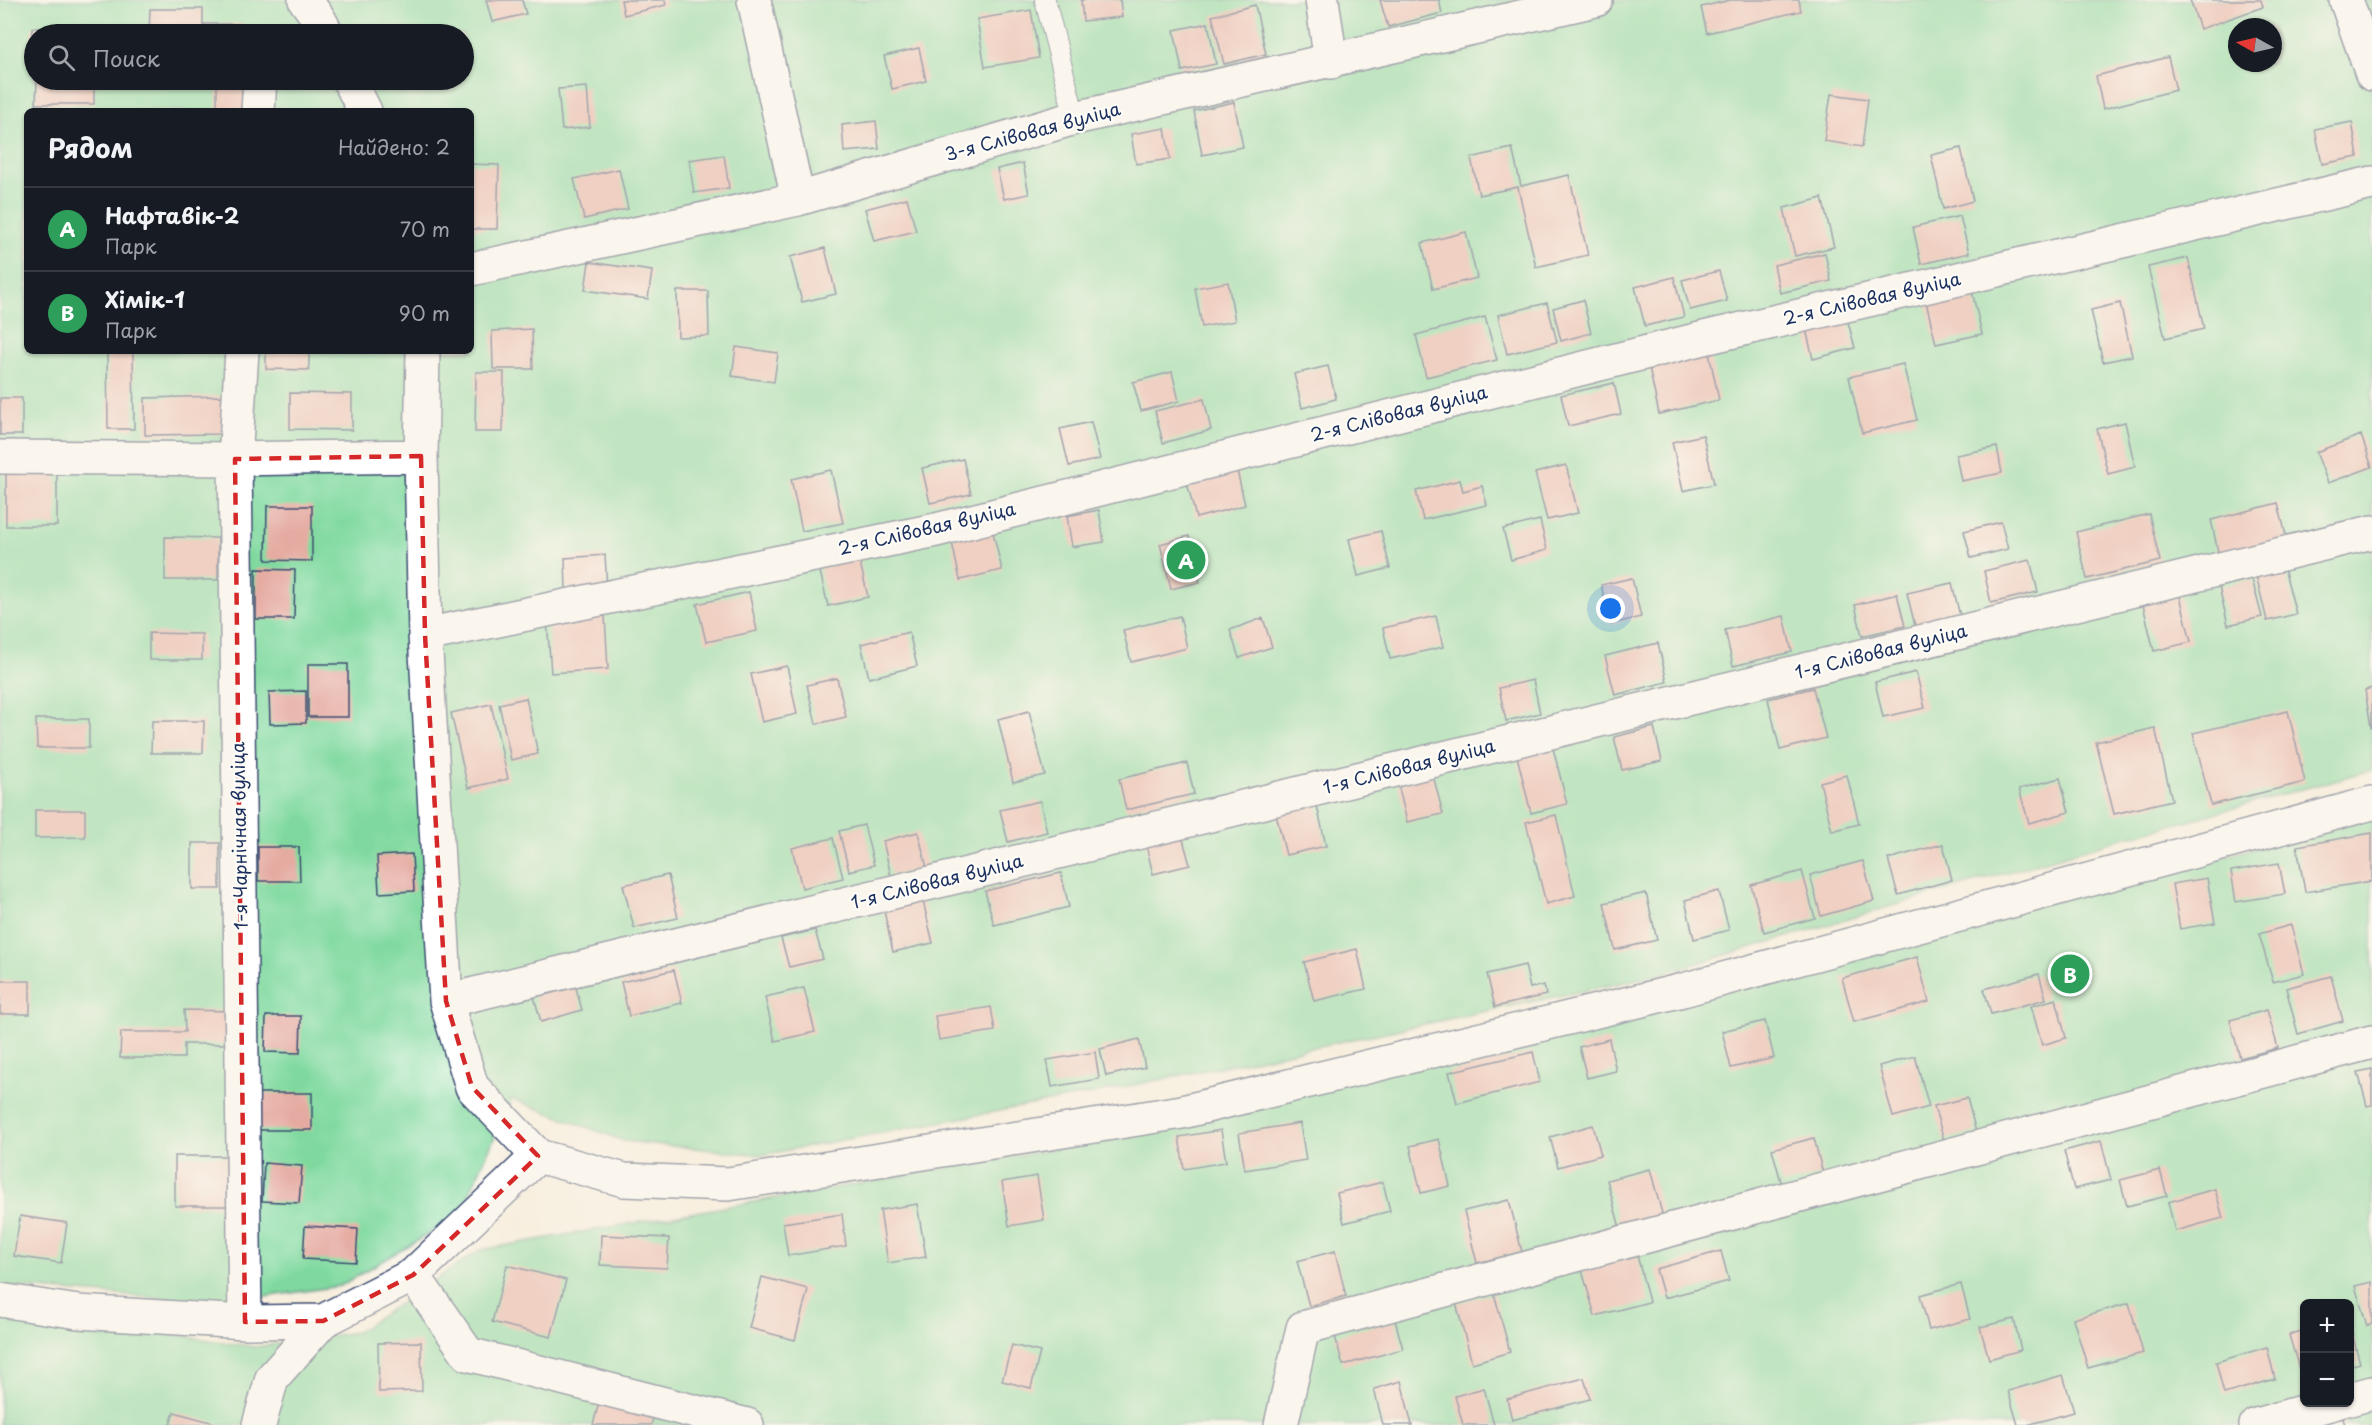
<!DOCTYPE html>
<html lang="ru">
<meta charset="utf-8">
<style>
:root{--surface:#171b24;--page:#242831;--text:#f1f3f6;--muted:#9ea1a6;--line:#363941;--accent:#d690ce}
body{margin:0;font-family:"Playpen Sans",sans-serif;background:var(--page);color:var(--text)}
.controls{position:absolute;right:18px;bottom:18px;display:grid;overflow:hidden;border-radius:9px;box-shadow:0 2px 4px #0004}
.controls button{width:54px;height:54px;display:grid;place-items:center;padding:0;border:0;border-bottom:2px solid var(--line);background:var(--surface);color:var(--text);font:30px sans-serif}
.compass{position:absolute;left:2228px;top:18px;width:54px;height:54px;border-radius:50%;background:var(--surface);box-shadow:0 2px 4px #0004;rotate:278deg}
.you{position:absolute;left:1611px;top:609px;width:21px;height:21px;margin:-15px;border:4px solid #fff;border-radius:50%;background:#1a73e8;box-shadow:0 0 0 9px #1a73e833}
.badge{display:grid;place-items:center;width:39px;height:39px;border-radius:50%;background:var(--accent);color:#fff;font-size:20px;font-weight:700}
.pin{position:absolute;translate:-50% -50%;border:3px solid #fff;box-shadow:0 2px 6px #0006}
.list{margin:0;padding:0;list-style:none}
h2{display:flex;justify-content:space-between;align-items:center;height:78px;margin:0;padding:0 24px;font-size:26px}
h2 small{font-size:20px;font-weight:400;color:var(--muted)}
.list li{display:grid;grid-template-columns:39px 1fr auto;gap:18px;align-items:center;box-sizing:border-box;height:84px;padding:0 24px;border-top:2px solid var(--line)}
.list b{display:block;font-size:22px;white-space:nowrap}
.list p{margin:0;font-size:20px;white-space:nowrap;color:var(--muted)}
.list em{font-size:20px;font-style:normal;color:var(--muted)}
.icon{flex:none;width:33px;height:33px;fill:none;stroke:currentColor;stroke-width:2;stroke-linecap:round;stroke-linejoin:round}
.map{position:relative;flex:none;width:2372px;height:1425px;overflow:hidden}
.search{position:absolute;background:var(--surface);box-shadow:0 2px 4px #0004;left:24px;top:24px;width:450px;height:66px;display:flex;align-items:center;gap:15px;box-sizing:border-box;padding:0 21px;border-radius:33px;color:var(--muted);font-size:22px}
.panel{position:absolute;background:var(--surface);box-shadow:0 2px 4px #0004;left:24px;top:108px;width:450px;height:246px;border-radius:9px}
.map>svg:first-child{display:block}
</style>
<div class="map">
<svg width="2372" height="1425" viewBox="0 0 2372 1425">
<rect width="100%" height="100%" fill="#fdfcf7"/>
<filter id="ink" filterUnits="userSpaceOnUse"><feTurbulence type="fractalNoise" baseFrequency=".0167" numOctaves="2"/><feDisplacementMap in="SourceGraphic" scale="12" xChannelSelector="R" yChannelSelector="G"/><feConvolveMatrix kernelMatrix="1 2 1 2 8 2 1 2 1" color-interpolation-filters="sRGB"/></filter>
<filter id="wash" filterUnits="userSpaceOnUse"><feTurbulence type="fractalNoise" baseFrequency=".008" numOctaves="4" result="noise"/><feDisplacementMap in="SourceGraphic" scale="24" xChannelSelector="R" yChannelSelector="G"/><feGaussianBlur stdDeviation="1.35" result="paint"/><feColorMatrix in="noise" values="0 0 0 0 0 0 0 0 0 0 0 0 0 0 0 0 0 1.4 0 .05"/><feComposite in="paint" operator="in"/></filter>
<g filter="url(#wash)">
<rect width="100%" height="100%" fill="#f7eede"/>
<path fill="#7fd99f" stroke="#4d847e" stroke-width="1.5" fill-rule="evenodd" d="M 0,0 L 2372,0 L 2372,770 L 2124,838 L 1654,976 L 1096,1093 L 762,1155 L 624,1141 L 512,1099 L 459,1216 L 340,1286 L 222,1303 L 0,1286 ZM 2237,27 L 2273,27 L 2273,63 L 2237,63 ZM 34,34 L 464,34 L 464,80 L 34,80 ZM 27,111 L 471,111 L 471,351 L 27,351 Z
M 2372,818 L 2372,1425 L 0,1425 L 0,1308 L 255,1347 L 357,1332 L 480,1250 L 1163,1130 ZM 2304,1304 L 2350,1304 L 2350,1402 L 2304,1402 Z"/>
<g id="blocks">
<path fill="#e5aaa1" d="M 486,0 L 522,0 L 526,14 L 492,22 Z
M 621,0 L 665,0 L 666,5 L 624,15 Z
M 1081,0 L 1120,0 L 1122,17 L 1083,21 Z
M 1380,0 L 1439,0 L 1442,13 L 1388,27 Z
M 1730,0 L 1799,0 L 1801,11 L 1707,33 L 1701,7 Z
M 2190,0 L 2261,0 L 2263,7 L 2200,29 Z
M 1255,5 L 1266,54 L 1224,64 L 1212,16 Z
M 150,9 L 203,9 L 203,34 L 149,34 Z
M 1031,10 L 1039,58 L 985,67 L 977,19 Z
M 1208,23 L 1216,64 L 1182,71 L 1174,30 Z
M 204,24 L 242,24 L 241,34 L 204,34 Z
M 32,28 L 86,28 L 86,34 L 34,34 L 34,56 L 31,56 Z
M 919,48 L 926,81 L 892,89 L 884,56 Z
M 2168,57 L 2176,90 L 2103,109 L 2096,76 Z
M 37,80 L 94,80 L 94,104 L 36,104 Z
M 217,80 L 247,80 L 246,111 L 217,111 Z
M 587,87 L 590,127 L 562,130 L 558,89 Z
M 1831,94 L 1868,99 L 1862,147 L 1824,141 Z
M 1234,102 L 1243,147 L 1202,155 L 1194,111 Z
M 876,121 L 879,149 L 844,152 L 842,125 Z
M 2352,122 L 2358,157 L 2322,164 L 2315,129 Z
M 1165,128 L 1170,159 L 1136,164 L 1131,134 Z
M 1512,148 L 1521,186 L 1569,175 L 1588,255 L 1536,267 L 1518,187 L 1479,195 L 1471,158 Z
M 1961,148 L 1973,201 L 1943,209 L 1931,155 Z
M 724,155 L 729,188 L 694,193 L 689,160 Z
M 1023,163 L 1029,194 L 1004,199 L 997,169 Z
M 471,164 L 499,165 L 497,229 L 471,229 Z
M 619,169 L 628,209 L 584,219 L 574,179 Z
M 907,198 L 916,231 L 874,241 L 865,209 Z
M 1822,198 L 1834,247 L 1795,256 L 1784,208 Z
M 1960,216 L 1969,253 L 1921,264 L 1913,227 Z
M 1466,232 L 1477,278 L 1433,289 L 1422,243 Z
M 825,248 L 836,294 L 802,302 L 790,257 Z
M 1825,253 L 1831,281 L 1780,293 L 1774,265 Z
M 2188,258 L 2204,329 L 2165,338 L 2148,267 Z
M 589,262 L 652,271 L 648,299 L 585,290 Z
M 1719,271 L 1727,301 L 1690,310 L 1682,280 Z
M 1674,277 L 1684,317 L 1645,326 L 1635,287 Z
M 1228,282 L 1235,321 L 1202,327 L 1195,288 Z
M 677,291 L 708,291 L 709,336 L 678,337 Z
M 1972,291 L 1982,334 L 1936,344 L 1926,302 Z
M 1583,300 L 1591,333 L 1561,341 L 1553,308 Z
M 1547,303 L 1557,342 L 1507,354 L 1498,315 Z
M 2120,303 L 2132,356 L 2103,362 L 2091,310 Z
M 1485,317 L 1497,360 L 1426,377 L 1416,335 Z
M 1847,318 L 1855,348 L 1813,359 L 1806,329 Z
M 532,329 L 533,369 L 493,369 L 492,331 Z
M 736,347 L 778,353 L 774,382 L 732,376 Z
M 107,351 L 133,351 L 134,429 L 108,429 Z
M 266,351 L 309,351 L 309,370 L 266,369 Z
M 1709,353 L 1719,400 L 1659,414 L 1649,367 Z
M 1903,364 L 1917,420 L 1862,433 L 1849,377 Z
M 1328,366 L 1336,399 L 1302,408 L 1294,374 Z
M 476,372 L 504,372 L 503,432 L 475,432 Z
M 1172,372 L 1179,401 L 1141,411 L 1133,382 Z
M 1614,383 L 1621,414 L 1568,426 L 1561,395 Z
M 290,393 L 352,394 L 352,430 L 290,429 Z
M 223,396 L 223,434 L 145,435 L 145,398 Z
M 0,398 L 22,398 L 22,435 L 0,435 Z
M 1204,399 L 1211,430 L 1163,443 L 1155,411 Z
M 1091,422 L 1100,459 L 1069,466 L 1060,429 Z
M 2125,422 L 2135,467 L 2108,474 L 2097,429 Z
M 1703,435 L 1714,484 L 1683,491 L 1672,442 Z
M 2361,435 L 2372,467 L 2328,483 L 2316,452 Z
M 1997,447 L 2002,473 L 1961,481 L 1956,455 Z
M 963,459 L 971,494 L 930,503 L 922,468 Z
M 1235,462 L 1245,505 L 1196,518 L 1185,474 Z
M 1566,465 L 1578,513 L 1547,520 L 1535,473 Z
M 6,468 L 57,468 L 57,526 L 6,526 Z
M 831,470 L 843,523 L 802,531 L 791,479 Z
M 1460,480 L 1463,491 L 1482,486 L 1487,505 L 1423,520 L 1416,491 Z
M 2278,503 L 2287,540 L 2219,556 L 2211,520 Z
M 267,506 L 312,506 L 312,561 L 266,560 Z
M 1099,510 L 1104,542 L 1072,547 L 1067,516 Z
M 2149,514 L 2160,561 L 2087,579 L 2076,532 Z
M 1540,520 L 1547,550 L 1511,560 L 1503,529 Z
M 2001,522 L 2008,549 L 1971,558 L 1964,531 Z
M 992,528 L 1002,570 L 960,580 L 951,538 Z
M 1381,531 L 1390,568 L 1358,576 L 1349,539 Z
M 1189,536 L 1200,582 L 1171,589 L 1160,544 Z
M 165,537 L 218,538 L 218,580 L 165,580 Z
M 605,555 L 607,589 L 566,591 L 565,558 Z
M 859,558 L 868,597 L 828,606 L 819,567 Z
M 2030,560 L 2038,592 L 1991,603 L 1984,571 Z
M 2284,568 L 2296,614 L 2267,621 L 2256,575 Z
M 256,569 L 295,570 L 294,619 L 256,619 Z
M 1632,578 L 1641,617 L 1611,624 L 1601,585 Z
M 2252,579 L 2262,617 L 2228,625 L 2219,587 Z
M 1952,583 L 1960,616 L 1915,626 L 1907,593 Z
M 749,592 L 757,631 L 706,642 L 697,604 Z
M 1897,594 L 1905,626 L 1862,636 L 1855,605 Z
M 2180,596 L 2191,642 L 2154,651 L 2143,605 Z
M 605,616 L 608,669 L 551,673 L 547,619 Z
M 1180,616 L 1187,648 L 1131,662 L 1123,630 Z
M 1436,616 L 1443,647 L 1390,659 L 1383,628 Z
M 1784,616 L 1792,652 L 1733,666 L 1725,630 Z
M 1263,618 L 1272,647 L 1239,658 L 1230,630 Z
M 909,632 L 917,666 L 869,678 L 861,644 Z
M 149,633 L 202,634 L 202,660 L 149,660 Z
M 1658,643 L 1667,682 L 1615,695 L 1605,656 Z
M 308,664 L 348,664 L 348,717 L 308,717 Z
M 787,666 L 797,714 L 762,722 L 751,674 Z
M 1916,672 L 1925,708 L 1883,717 L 1875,682 Z
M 837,678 L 846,717 L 816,724 L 807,685 Z
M 1533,680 L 1540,713 L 1506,721 L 1499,688 Z
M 1813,688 L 1826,738 L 1780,750 L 1768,699 Z
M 2372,688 L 2372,727 L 2371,727 L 2365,690 Z
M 306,691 L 306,723 L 270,724 L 269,692 Z
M 526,698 L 538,754 L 511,760 L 499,704 Z
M 491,704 L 508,779 L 468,788 L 451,713 Z
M 1029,711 L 1045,775 L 1013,782 L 998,719 Z
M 2288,711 L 2305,782 L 2211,805 L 2193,733 Z
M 36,719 L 89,719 L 89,748 L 37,748 Z
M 152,721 L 204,721 L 203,753 L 151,753 Z
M 1654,727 L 1662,761 L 1622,770 L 1614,737 Z
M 2155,728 L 2172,800 L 2114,814 L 2096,742 Z
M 1553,748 L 1567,804 L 1531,813 L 1517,756 Z
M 1187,763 L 1194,794 L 1126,810 L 1119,779 Z
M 1433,775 L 1443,814 L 1407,822 L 1398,784 Z
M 1847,775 L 1859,824 L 1832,831 L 1820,782 Z
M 2060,778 L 2069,812 L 2029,823 L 2019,789 Z
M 1040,801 L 1047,832 L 1008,842 L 1000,810 Z
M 1316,801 L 1326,846 L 1286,855 L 1275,810 Z
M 35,810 L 85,810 L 85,837 L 35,838 Z
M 1556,815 L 1575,896 L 1546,904 L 1526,822 Z
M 864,825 L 874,865 L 849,871 L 839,831 Z
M 918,832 L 927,868 L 891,876 L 883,841 Z
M 1181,832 L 1190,865 L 1153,874 L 1145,841 Z
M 2372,833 L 2372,881 L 2305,892 L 2297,846 Z
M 833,838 L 843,878 L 802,888 L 792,848 Z
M 192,843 L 220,843 L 220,889 L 192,889 Z
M 1943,844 L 1952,880 L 1898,895 L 1888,859 Z
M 258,847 L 299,847 L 300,881 L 258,881 Z
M 412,854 L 414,891 L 379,893 L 377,856 Z
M 1863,861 L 1874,901 L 1821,916 L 1810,875 Z
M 2279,863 L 2285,894 L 2236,902 L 2231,871 Z
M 1802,871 L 1815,918 L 1764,932 L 1751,885 Z
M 1061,873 L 1069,907 L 994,925 L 985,891 Z
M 668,875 L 678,918 L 634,928 L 623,885 Z
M 2207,878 L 2215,923 L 2180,929 L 2172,884 Z
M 1719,891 L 1729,930 L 1694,939 L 1685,900 Z
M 1646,893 L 1657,940 L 1615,950 L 1604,903 Z
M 923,901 L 933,943 L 893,952 L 884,911 Z
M 2291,925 L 2304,974 L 2273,982 L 2259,934 Z
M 815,930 L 823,959 L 789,967 L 781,938 Z
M 1357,949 L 1366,989 L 1314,1001 L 1304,962 Z
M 1917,957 L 1929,1002 L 1854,1022 L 1842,978 Z
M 1525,965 L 1530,988 L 1544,985 L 1546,995 L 1495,1007 L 1487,974 Z
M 674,970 L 682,1003 L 629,1016 L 621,982 Z
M 2039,974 L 2046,999 L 1991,1014 L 1984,989 Z
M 2331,976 L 2343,1021 L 2298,1034 L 2286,988 Z
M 0,981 L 30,981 L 30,1014 L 0,1014 Z
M 574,981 L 582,1010 L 541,1022 L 533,993 Z
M 804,988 L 815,1032 L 775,1041 L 765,997 Z
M 2056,999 L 2066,1038 L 2042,1045 L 2031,1006 Z
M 991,1007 L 995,1031 L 939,1040 L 935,1016 Z
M 184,1010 L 232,1011 L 232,1044 L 184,1044 L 184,1058 L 120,1058 L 121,1032 L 185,1032 Z
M 2267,1010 L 2278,1048 L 2240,1058 L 2230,1020 Z
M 266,1016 L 301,1016 L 300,1053 L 265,1052 Z
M 1765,1021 L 1774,1058 L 1731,1068 L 1722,1031 Z
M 1139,1039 L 1145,1067 L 1106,1076 L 1100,1049 Z
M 1609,1039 L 1616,1071 L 1587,1078 L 1579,1047 Z
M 1095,1052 L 1099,1079 L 1052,1087 L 1047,1060 Z
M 1533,1052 L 1540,1082 L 1457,1103 L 1449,1072 Z
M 1915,1056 L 1929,1107 L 1893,1117 L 1879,1066 Z
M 2372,1069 L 2372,1105 L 2367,1106 L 2358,1072 Z
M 255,1093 L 312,1093 L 312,1130 L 255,1130 Z
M 1967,1098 L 1976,1132 L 1944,1140 L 1934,1106 Z
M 1300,1123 L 1306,1160 L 1245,1170 L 1239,1133 Z
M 1593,1125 L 1601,1155 L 1558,1167 L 1550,1137 Z
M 1221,1130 L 1226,1162 L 1184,1169 L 1179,1137 Z
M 1814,1138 L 1823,1174 L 1782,1185 L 1772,1149 Z
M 1439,1139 L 1450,1186 L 1421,1193 L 1410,1146 Z
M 2101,1141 L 2111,1180 L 2074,1189 L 2064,1151 Z
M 175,1156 L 234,1156 L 234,1206 L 175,1206 Z
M 264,1163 L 302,1166 L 299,1203 L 262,1201 Z
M 1650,1169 L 1663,1217 L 1620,1228 L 1607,1180 Z
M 2160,1170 L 2167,1196 L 2127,1206 L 2120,1180 Z
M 1037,1176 L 1044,1220 L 1009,1226 L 1002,1182 Z
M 1383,1182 L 1390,1211 L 1344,1223 L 1337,1193 Z
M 2215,1189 L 2223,1218 L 2175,1231 L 2168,1202 Z
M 1509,1200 L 1522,1252 L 1477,1263 L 1464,1211 Z
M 917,1204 L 926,1257 L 888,1263 L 880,1210 Z
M 842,1214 L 846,1246 L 788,1256 L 783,1223 Z
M 20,1216 L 67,1223 L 61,1263 L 14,1256 Z
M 305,1226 L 358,1229 L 356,1262 L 303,1259 Z
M 601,1235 L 669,1238 L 667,1268 L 600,1265 Z
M 1335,1251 L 1346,1296 L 1309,1306 L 1297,1261 Z
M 1721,1251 L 1729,1281 L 1664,1298 L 1656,1269 Z
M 1637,1255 L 1649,1302 L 1595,1316 L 1582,1270 Z
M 507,1265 L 566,1280 L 551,1337 L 492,1322 Z
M 762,1277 L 808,1289 L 795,1340 L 749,1328 Z
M 2372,1282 L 2372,1324 L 2367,1326 L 2355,1286 Z
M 1961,1284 L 1970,1319 L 1929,1330 L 1920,1295 Z
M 1494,1293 L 1510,1352 L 1472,1363 L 1456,1303 Z
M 2129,1303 L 2143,1353 L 2088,1368 L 2073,1319 Z
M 2014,1319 L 2021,1350 L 1989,1359 L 1980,1327 Z
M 1395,1320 L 1403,1349 L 1343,1365 L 1335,1336 Z
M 2350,1326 L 2360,1363 L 2350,1366 Z
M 2304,1330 L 2304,1379 L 2302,1379 L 2289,1335 Z
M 421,1342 L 422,1391 L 379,1392 L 378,1343 Z
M 1012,1345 L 1040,1352 L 1031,1388 L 1002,1381 Z
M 2267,1347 L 2275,1379 L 2224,1394 L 2216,1362 Z
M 2063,1375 L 2074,1412 L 2027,1425 L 2018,1425 L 2008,1391 Z
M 1584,1378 L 1590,1399 L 1512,1420 L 1507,1399 Z
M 1401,1381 L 1412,1425 L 1383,1425 L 1374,1389 Z
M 1484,1388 L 1494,1425 L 1463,1425 L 1455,1396 Z
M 599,1402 L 654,1416 L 651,1425 L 593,1425 Z
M 174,1412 L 218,1424 L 218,1425 L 170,1425 Z
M 2342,1415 L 2345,1425 L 2307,1425 Z"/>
</g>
</g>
<g filter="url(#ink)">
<use href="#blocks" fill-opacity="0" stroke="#3c4c71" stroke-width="1.5"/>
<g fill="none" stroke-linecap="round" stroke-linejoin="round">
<defs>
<path id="lane" d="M 1045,0 L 1075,118"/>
<path id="street" d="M 305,0 L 319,19 L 327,34
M 754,0 L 798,199
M 1322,0 L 1331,62
M 2346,0 L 2372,74
M 349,80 L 365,111
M 258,111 L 260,80
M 471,269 L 798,199 L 1075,118 L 1596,0
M 242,351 L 235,459 L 245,1322
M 423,351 L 421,456 L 425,635 L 446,1001 L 472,1087 L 538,1156 L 624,1180 L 728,1184 L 1182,1112 L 1683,990 L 2372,803
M 0,457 L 235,459 L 421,456
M 425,635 L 936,530 L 1704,338 L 2372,183
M 446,1001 L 2372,532
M 413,1275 L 468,1354 L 747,1425
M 0,1300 L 78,1312 L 245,1322 L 323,1321
M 2350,1399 L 2372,1393
M 259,1425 L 272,1378 L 323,1321 L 413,1275 L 538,1156
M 1281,1425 L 1303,1328 L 2372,1042
M 2256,1425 L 2337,1402"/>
</defs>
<use href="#lane" stroke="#3c4c71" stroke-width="22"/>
<use href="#street" stroke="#3c4c71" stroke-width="36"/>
<use href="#lane" stroke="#fff" stroke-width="20"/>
<use href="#street" stroke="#fff" stroke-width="33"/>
</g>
</g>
<path d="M0 0H2372V1425H0ZM 421,456 L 425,635 L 446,1001 L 472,1087 L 538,1156 L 413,1275 L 323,1321 L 245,1322 L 235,459 Z" fill="#f7eede" fill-opacity=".55" fill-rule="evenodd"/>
<path fill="none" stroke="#d62828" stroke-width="4.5" stroke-dasharray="12 8" stroke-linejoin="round" d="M 421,456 L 425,635 L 446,1001 L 472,1087 L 538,1156 L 413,1275 L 323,1321 L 245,1322 L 235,459 Z"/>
<g text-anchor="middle" stroke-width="4.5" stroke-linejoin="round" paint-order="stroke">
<g font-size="18" fill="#1b2f5e" stroke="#fdfcf7">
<text transform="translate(1033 132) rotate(-15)" y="6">3-я Слівовая вуліца</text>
<text transform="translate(1872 299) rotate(-13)" y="6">2-я Слівовая вуліца</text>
<text transform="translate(1399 414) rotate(-14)" y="6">2-я Слівовая вуліца</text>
<text transform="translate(927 529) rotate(-13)" y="6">2-я Слівовая вуліца</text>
<text transform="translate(1881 652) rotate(-14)" y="6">1-я Слівовая вуліца</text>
<text transform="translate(1409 767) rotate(-14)" y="6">1-я Слівовая вуліца</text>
<text transform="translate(240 836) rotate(-91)" y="6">1-я Чарнічная вуліца</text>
<text transform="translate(937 882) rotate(-14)" y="6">1-я Слівовая вуліца</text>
</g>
</g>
</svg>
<div class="controls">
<button>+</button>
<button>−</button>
</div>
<svg class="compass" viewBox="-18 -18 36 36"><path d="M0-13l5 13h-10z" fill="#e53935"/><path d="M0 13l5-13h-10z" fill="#9ea1a6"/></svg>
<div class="you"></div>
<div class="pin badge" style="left:1186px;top:560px;background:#2e9e5b">A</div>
<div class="pin badge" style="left:2070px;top:974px;background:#2e9e5b">B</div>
<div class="search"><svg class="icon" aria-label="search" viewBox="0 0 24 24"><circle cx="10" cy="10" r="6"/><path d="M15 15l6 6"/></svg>Поиск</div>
<section class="panel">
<h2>Рядом<small>Найдено: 2</small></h2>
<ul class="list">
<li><span class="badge" style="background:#2e9e5b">A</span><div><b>Нафтавік-2</b><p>Парк</p></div><em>70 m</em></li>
<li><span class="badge" style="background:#2e9e5b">B</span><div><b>Хімік-1</b><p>Парк</p></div><em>90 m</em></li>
</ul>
</section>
</div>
